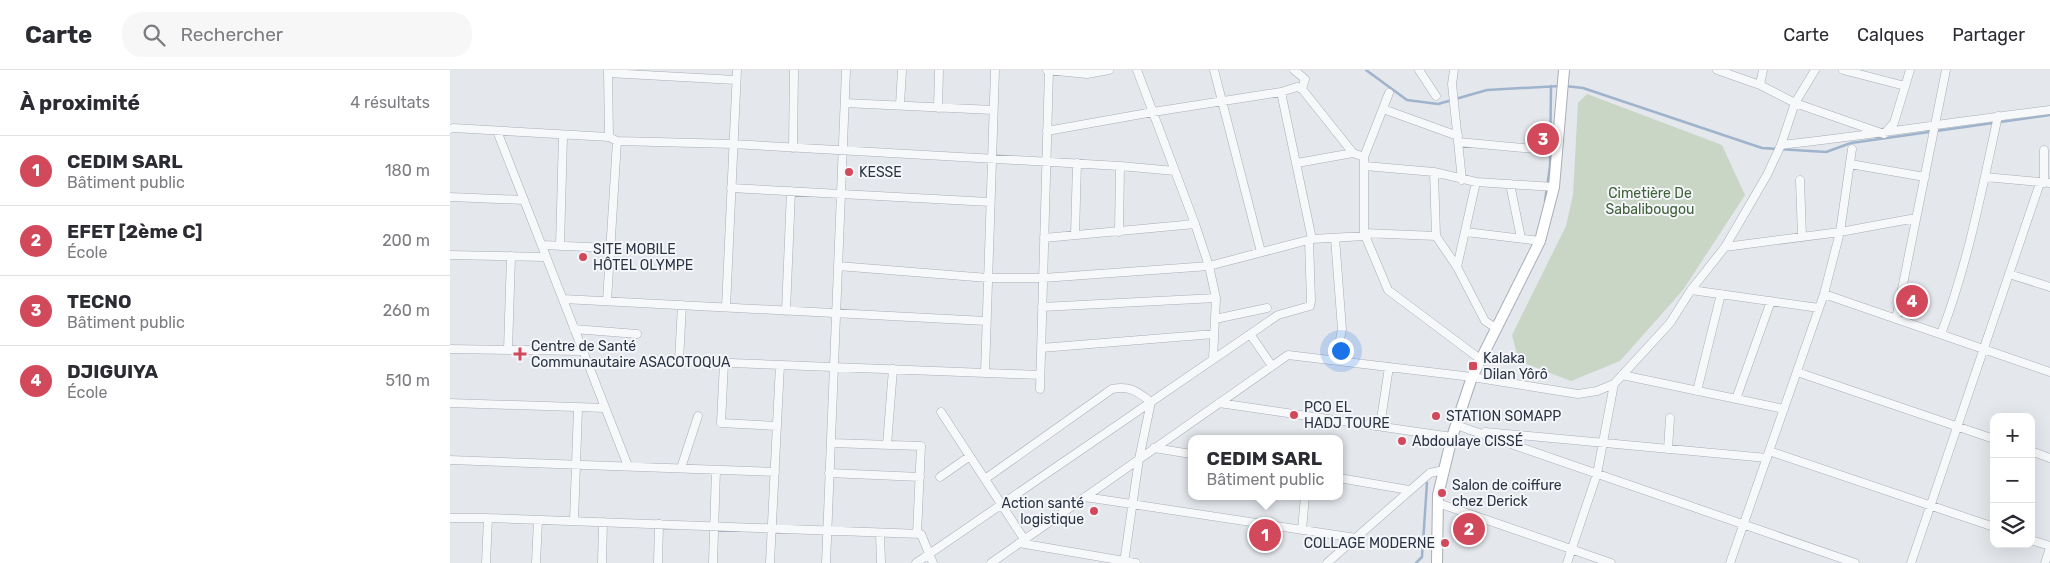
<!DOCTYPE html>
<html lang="fr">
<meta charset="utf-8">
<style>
:root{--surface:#fff;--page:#f7f7f7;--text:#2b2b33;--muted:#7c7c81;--line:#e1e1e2;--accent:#d1495b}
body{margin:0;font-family:Rubik,sans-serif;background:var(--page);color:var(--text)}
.controls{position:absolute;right:15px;bottom:15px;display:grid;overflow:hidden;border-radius:10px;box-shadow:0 5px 20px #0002}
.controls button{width:45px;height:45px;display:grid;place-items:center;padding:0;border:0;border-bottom:1px solid var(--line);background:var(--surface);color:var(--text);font:25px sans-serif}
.you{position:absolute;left:890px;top:280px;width:18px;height:18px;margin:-12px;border:4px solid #fff;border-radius:50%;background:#1a73e8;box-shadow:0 0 0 8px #1a73e833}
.badge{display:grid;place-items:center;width:32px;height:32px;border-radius:50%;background:var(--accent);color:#fff;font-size:16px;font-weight:700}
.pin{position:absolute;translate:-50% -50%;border:2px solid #fff;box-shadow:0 1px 5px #0006}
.popup{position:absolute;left:738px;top:365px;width:155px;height:65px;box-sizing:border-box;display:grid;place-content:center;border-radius:10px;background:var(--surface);filter:drop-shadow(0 1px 4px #0005);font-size:16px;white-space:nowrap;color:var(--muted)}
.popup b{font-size:19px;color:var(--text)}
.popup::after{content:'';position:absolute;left:50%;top:100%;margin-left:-10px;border:10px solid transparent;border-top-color:var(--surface)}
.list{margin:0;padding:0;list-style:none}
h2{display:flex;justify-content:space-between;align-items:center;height:65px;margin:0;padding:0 20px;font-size:21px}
h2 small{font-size:16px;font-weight:400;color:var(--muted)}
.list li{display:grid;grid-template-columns:32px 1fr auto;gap:15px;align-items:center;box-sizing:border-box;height:70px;padding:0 20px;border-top:1px solid var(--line)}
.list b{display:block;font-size:19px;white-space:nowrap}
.list p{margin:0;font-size:16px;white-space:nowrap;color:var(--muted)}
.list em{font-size:16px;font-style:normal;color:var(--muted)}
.icon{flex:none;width:28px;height:28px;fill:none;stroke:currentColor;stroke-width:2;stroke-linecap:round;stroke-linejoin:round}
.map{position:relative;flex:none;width:1600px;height:493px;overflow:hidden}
header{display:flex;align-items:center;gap:30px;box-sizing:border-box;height:70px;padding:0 25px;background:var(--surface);border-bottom:1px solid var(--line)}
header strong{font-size:24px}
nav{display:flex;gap:28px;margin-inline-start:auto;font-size:18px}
.search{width:350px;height:45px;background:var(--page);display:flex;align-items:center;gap:12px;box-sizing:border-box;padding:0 18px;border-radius:20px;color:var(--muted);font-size:19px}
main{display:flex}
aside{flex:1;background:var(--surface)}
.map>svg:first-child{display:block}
</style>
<header>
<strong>Carte</strong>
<div class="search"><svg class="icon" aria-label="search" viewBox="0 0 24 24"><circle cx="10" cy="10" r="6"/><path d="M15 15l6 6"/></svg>Rechercher</div>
<nav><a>Carte</a><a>Calques</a><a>Partager</a></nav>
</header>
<main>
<aside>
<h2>À proximité<small>4 résultats</small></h2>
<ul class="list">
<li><span class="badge">1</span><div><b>CEDIM SARL</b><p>Bâtiment public</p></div><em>180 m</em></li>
<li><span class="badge">2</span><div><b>EFET [2ème C]</b><p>École</p></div><em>200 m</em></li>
<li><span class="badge">3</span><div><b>TECNO</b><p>Bâtiment public</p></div><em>260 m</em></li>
<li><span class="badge">4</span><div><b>DJIGUIYA</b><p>École</p></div><em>510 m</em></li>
</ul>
</aside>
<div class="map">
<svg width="1600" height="493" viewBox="0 0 1600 493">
<rect width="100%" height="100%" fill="#e4e7ec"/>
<path fill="#c9d6c5" d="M 1137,24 L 1272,75 L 1295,125 L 1233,220 L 1170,291 L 1121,311 L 1069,291 L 1062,265 L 1116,156 L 1123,125 L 1128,33 Z"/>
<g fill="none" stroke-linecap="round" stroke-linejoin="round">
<path stroke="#9fb4cc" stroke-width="2.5" d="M 916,0 L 957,30 L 988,34 L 1037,20 L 1110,16
M 1115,16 L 1133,18 L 1312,78 L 1376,82 L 1401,73 L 1600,45
M 1095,131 L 1100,96 L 1101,16
M 966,493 L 972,487 L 977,413"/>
<defs>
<path id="street" d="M 158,0 L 159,67
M 597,0 L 637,4 L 659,0
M 687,0 L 745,154 L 759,196 L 766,228 L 763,289
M 764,0 L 811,182
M 844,0 L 855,9 L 852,19
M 969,0 L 986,26
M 1004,0 L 1002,14 L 1012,110
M 1267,0 L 1310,15 L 1345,33 L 1434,64 L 1444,53 L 1460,0
M 1393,0 L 1455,16
M 158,3 L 286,10
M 1310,15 L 1313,0
M 831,22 L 862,169
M 395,33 L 543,40
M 450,35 L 452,0
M 488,38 L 489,0
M 933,39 L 1008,66
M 0,59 L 3,58 L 159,67 L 167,71 L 283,74 L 670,96 L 725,101
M 47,61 L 178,396
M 597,61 L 703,42 L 831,22 L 847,17 L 852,19 L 903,83 L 914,87 L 914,163 L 938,220 L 1030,289
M 1008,72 L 1107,81
M 1331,75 C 1421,65 1510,51 1600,40
M 343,78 L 344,0
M 1594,80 L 1594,113
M 914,87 L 939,23
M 847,93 L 903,83
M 1400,94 L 1475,107
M 915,96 L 984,102 L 1026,112 L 1104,117
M 984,102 L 986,166 L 1007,197 L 1035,251 L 1046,258
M 1535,107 L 1600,113
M 1350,110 L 1352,167
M 1060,114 L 1071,168
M 281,118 L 540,132
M 0,127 L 74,130
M 669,162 L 670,96
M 1016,162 L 1090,171
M 914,163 L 986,166
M 625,165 L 627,93
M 594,168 L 745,154
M 885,168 L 892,259 L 886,290
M 92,175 L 161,178
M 110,176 L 113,65
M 1275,177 L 1390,162 L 1466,148
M 0,185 L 96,187
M 388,196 L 538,208 L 593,208 L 759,196 L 862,169 L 915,166
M 1007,197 L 1026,112
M 1559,204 L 1600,217
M 1241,220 L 1369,238
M 1374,224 L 1600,302
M 113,229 L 536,251
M 157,231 L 167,71
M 232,235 L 229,291 L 590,305
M 276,237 L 287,0
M 592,237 L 766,228
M 336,241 L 341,121
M 765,249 L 817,238
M 1446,249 L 1496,0
M 124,259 L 187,264
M 800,264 L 822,296
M 1491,264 C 1518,194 1532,119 1548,46
M 591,278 L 764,264
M 0,279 L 133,281
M 58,280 L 61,186
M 274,293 L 271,353 L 327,356
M 1347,302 L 1544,369
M 535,303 L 545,0
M 1172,305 L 1334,339
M 590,319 L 599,0
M 1247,321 L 1271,224
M 1286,329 L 1321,231
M 0,333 L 155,338
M 769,333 L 1002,367
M 491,342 L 574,469
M 1006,355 L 1405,493
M 930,356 L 939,297
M 1035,362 L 1317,388
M 381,373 L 471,376 L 467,464
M 437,375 L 443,299
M 704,378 L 741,384
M 1218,379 L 1220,348
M 1319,381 L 1544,457
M 1581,381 L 1600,388
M 0,390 L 325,402
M 231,398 L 248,346
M 379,403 L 470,407
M 490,407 L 520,386
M 889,408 L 959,420
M 535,409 L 662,319 C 680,315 688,322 701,332 L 689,389 L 674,493
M 635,427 L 906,468
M 988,433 L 1161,493
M 0,448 L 38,448 L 471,464 L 483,493
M 124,451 L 128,338
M 852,460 L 855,426
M 430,463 L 431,493
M 1581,470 L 1600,476
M 569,473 L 686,493
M 36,493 L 38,448
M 86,493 L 88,450
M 152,493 L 153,452
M 208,493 L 209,454
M 263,493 L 266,400
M 320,493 L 330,295
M 376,493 L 396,0
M 466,493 L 828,245 L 860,236 L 861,231 L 859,170
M 541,493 L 838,285 L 1022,307 L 1128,324 L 1147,321 L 1164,314
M 877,493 L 980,403 L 994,400
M 1117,493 L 1147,404 L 1164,314 L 1220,253 L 1241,220 L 1275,177 L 1317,105 L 1331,75 L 1345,33 L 1365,0
M 1280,493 L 1374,224 L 1390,162 L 1402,79
M 1461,493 L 1590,113
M 1595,493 L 1600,478"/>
<path id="secondary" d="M 987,493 L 988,425 L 1002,367 L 1022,307 L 1090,171 L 1104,117 L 1114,0"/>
</defs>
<use href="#street" stroke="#a9aeb7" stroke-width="9"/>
<use href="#secondary" stroke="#a9aeb7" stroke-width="12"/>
<use href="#street" stroke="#f7f8fa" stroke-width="8"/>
<use href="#secondary" stroke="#fff" stroke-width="10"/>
</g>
<g fill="#d1495b" stroke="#f4f6f9" stroke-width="2">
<circle cx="399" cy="102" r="5"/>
<circle cx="133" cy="187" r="5"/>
<path d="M67.5 276.5h5v5h5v5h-5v5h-5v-5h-5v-5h5z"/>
<rect x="1018" y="291" width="10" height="10" rx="2.5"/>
<circle cx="844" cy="345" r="5"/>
<circle cx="986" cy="346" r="5"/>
<circle cx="952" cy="371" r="5"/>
<circle cx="992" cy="423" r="5"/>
<circle cx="644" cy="441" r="5"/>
<circle cx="995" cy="473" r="5"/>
</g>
<g text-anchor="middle" stroke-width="4" stroke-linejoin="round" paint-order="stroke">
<g font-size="14" fill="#2b3445" stroke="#f4f6f9" text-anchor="start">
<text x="409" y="107">KESSE</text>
<text x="143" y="184">SITE MOBILE<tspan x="143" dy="16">HÔTEL OLYMPE</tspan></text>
<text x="81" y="281">Centre de Santé<tspan x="81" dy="16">Communautaire ASACOTOQUA</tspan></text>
<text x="1033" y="293">Kalaka<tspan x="1033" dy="16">Dilan Yôrô</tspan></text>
<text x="854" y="342">PCO EL<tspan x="854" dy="16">HADJ TOURE</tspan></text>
<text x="996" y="351">STATION SOMAPP</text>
<text x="962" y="376">Abdoulaye CISSÉ</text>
<text x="1002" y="420">Salon de coiffure<tspan x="1002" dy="16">chez Derick</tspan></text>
<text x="634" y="438" text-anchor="end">Action santé<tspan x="634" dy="16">logistique</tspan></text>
<text x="985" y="478" text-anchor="end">COLLAGE MODERNE</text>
</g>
<g font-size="14" fill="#3f6138" stroke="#f4f6f9">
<text x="1200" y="128">Cimetière De<tspan x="1200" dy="16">Sabalibougou</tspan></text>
</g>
</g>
</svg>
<div class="controls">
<button>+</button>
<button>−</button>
<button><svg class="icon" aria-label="layers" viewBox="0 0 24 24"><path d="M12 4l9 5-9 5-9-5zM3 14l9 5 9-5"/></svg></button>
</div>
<div class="you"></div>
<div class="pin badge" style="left:815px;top:465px">1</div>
<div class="popup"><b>CEDIM SARL</b>Bâtiment public</div>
<div class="pin badge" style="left:1019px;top:459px">2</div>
<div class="pin badge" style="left:1093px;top:69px">3</div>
<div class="pin badge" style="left:1462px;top:231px">4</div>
</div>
</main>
